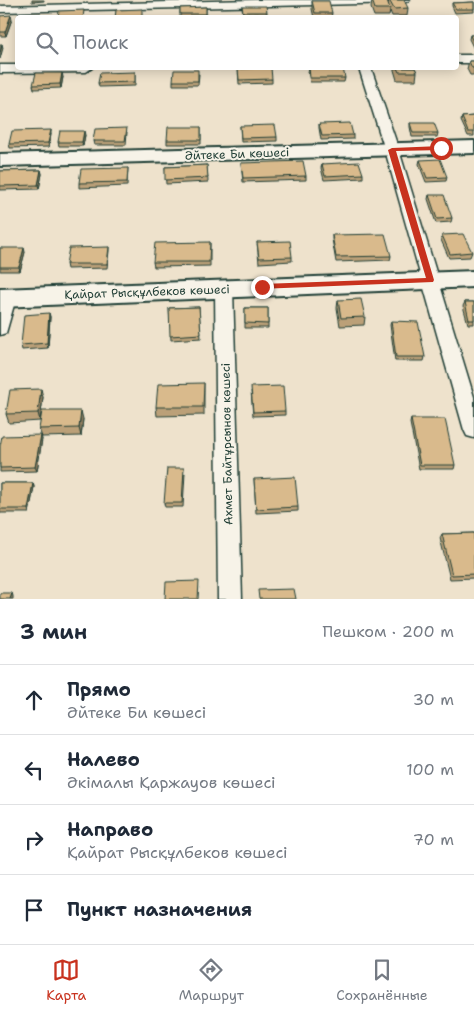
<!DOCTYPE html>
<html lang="ru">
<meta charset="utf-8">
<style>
:root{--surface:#fff;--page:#f2f2f3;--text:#1f2937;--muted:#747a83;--line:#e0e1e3;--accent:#c8321e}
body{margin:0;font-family:"Shantell Sans",sans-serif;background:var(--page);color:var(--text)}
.stop{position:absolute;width:15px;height:15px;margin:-11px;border:4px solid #c8321e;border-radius:50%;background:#fff}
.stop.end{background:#c8321e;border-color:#fff;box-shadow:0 1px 5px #0008}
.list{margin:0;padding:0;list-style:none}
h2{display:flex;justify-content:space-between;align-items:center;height:65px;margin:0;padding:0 20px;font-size:21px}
h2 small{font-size:16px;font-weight:400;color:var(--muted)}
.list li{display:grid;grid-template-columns:32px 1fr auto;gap:15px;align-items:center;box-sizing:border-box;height:70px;padding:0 20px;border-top:1px solid var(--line)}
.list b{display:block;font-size:19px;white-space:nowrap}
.list p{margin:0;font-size:16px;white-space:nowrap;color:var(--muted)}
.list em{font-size:16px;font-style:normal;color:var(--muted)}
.icon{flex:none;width:28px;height:28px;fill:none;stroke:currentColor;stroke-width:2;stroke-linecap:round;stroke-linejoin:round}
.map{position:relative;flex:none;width:474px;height:599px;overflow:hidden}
.search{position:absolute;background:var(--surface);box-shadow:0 2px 12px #0003;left:15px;right:15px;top:15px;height:55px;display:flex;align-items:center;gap:12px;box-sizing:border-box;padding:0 18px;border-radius:5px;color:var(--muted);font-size:19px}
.sheet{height:345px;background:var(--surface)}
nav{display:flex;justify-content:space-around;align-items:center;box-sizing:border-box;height:70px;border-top:1px solid var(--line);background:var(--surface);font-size:14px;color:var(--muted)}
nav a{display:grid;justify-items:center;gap:2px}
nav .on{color:var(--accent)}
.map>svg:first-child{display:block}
</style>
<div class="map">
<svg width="474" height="599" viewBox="0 0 474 599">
<rect width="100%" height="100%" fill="#eee2cc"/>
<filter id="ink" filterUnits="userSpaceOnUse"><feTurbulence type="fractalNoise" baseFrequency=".02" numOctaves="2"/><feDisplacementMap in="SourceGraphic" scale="10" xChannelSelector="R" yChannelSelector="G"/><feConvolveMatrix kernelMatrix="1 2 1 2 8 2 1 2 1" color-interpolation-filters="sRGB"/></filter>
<g filter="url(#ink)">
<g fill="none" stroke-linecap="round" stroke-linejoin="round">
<defs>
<path id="street" d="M 254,0 L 410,0 L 404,3 L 0,12 L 0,6 Z
M 456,55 L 474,55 L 474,63 L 456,63 Z
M 0,65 L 18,65 L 18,68 L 92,68 L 86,72 L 0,73 Z
M 359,68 L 371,68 L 399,150 L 474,397 L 474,438 L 467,436 L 464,430 L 385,150 Z
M 224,283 L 230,285 L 233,289 L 242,599 L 218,599 L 215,289 L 218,285 Z
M 7,292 L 13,294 L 16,298 L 6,333 L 0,335 L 0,295 Z"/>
<path id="secondary" d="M 474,141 L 474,153 L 0,166 L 0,154 Z
M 474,271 L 474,287 L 0,307 L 0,289 Z"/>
</defs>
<use href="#street" stroke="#1f3d34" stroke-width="3"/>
<use href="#secondary" stroke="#1f3d34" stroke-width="4"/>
<use href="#street" fill="#f7f3e8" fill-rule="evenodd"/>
<use href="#secondary" fill="#f7f3e8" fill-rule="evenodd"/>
</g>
<path fill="#bba078" stroke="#1f3d34" d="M 32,0 L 44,0 L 44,1 L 32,2 Z
M 372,0 L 388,4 L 389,0 L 408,8 L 407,16 L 392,16 L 390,11 L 389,16 L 374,16 L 371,8 Z
M 312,1 L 332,13 L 331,18 L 314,18 L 312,9 Z
M 474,2 L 474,12 L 455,13 L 452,6 L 452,3 Z
M 242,6 L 267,12 L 267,16 L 243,16 Z
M 206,7 L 206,18 L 180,18 L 180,8 Z
M 0,16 L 12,19 L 6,36 L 0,36 Z
M 470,35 L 474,35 L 474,49 L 469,39 Z
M 469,61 L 474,61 L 474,75 L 470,75 L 467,69 Z
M 309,68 L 345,78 L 344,82 L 310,82 L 308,72 Z
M 394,68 L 415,68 L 417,72 L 416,80 L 397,80 L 394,70 Z
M 238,69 L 272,79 L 272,83 L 239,84 Z
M 135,72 L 135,86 L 99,87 L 98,83 Z
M 199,74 L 198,85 L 173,85 L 173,81 Z
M 63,77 L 61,88 L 34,89 L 33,85 Z
M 474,116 L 474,136 L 468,136 L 461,121 L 462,117 Z
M 410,123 L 438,133 L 437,137 L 412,137 L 410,127 Z
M 319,124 L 353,135 L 353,139 L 321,140 L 319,128 Z
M 240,126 L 277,137 L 277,141 L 241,142 Z
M 201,127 L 201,144 L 167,144 L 167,140 Z
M 127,132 L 126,145 L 94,145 L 93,141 Z
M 51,134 L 49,147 L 10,148 L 9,144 Z
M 85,135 L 83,146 L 59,146 L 58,142 Z
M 420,160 L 447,177 L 446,181 L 426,182 L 419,164 Z
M 241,163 L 306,176 L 306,180 L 243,182 Z
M 322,164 L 363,174 L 363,178 L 324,180 L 321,168 Z
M 207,165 L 208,182 L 166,184 L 165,167 Z
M 128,168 L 127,186 L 79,188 L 79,183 Z
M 41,170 L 42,174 L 39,189 L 0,190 L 0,171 Z
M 429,195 L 452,218 L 451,222 L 436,223 L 428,199 Z
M 332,235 L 391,256 L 390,260 L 336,262 L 332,239 Z
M 442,235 L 472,252 L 470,257 L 449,258 L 441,240 Z
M 210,242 L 210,266 L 154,267 L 153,262 Z
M 257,242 L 292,257 L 292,261 L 259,263 Z
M 109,247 L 109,251 L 107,268 L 67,269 L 66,264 Z
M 0,248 L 25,252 L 20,271 L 0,271 Z
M 338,300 L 365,317 L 364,325 L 340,326 L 337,308 Z
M 465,302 L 474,302 L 474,324 L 468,324 L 463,306 Z
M 199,307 L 201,338 L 171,340 L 169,308 Z
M 245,308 L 268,308 L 268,328 L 245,328 Z
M 49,313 L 50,317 L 48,348 L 22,350 L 21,345 Z
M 391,321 L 425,357 L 424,361 L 395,361 L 390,325 Z
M 204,383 L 204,415 L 157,416 L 156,407 Z
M 251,391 L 285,411 L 285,415 L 253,416 Z
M 43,397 L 40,421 L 9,423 L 6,414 Z
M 83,419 L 81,436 L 42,437 L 39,429 Z
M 411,419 L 455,465 L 454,469 L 419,469 L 410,423 Z
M 42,439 L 37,471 L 0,472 L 0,446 Z
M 185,473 L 183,507 L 165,507 L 164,503 Z
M 254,479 L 298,507 L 298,511 L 256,513 Z
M 0,483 L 33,483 L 34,487 L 29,513 L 0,513 Z
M 474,533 L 474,578 L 450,579 L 440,538 L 442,534 Z"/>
<path fill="#988262" stroke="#1f3d34" d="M 11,15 L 12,19 L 6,36 L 5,32 Z
M 2,44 L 3,48 L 0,59 L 0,52 Z
M 62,73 L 63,77 L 61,88 L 60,84 Z
M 51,130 L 51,134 L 49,147 L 48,143 Z
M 84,131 L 85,135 L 83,146 L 82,142 Z
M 41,170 L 42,174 L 39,189 L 38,185 Z
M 24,248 L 25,252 L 20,271 L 19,267 Z
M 49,313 L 50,317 L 48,348 L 47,343 Z
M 41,389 L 43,397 L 40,421 L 38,413 Z
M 81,411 L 83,419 L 81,436 L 79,428 Z
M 41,435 L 42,439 L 37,471 L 35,467 Z
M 33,483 L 34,487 L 29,513 L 28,509 Z
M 12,593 L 13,596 L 13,599 L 10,599 Z"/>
<path fill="#d9ba8c" stroke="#1f3d34" d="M 372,0 L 387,0 L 390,9 L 375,9 Z
M 389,0 L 404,0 L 408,8 L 394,9 Z
M 312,1 L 329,1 L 332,13 L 315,13 Z
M 474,2 L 474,9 L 456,9 L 452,3 Z
M 242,6 L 266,6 L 267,12 L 243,12 Z
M 206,7 L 206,14 L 180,14 L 180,8 Z
M 142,9 L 142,17 L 115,18 L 116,10 Z
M 84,10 L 83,18 L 58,18 L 59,11 Z
M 11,15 L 5,32 L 0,32 L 0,16 Z
M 470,35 L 474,35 L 474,44 Z
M 0,44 L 2,44 L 0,52 Z
M 469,61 L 474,61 L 474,68 L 472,68 Z
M 271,68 L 272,79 L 239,80 L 238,69 Z
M 309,68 L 343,68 L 345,78 L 310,78 Z
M 397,68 L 415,68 L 417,72 L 399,72 Z
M 174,70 L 198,70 L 198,81 L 173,81 Z
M 135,72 L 135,82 L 98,83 L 100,73 Z
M 36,73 L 62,73 L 60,84 L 33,85 Z
M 474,116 L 474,132 L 468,132 L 462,117 Z
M 350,123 L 353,135 L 322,136 L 319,124 Z
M 410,123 L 434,123 L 438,133 L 413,133 Z
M 275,125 L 277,137 L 241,138 L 240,126 Z
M 168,127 L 201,127 L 201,140 L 167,140 Z
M 127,128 L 125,141 L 93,141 L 95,129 Z
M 51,130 L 48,143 L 9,144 L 12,131 Z
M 60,131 L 84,131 L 82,142 L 58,142 Z
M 440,159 L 447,177 L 427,178 L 420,160 Z
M 303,161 L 306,176 L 243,178 L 241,163 Z
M 359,162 L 363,174 L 325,176 L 322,164 Z
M 207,165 L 208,178 L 165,180 L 165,167 Z
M 128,168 L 127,182 L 79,183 L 81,169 Z
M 41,170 L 38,185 L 0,186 L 0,171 Z
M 429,195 L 444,195 L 452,218 L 437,219 Z
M 385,234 L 391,256 L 336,257 L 332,235 Z
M 463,234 L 472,252 L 450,254 L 442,235 Z
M 290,241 L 292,257 L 259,258 L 257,242 Z
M 210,242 L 209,262 L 153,262 L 155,243 Z
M 109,247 L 107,264 L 66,264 L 69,248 Z
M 0,248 L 24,248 L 19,267 L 0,267 Z
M 361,299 L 365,317 L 341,318 L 338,300 Z
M 465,302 L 474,302 L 474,320 L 469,320 Z
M 199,307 L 201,334 L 170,336 L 169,308 Z
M 245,308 L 268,308 L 268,324 L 245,323 Z
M 49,313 L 47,343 L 21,345 L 24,315 Z
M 391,321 L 418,322 L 425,357 L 396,357 Z
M 204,383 L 203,407 L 156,407 L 158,384 Z
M 283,386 L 285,411 L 253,412 L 251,387 Z
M 41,389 L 38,413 L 6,414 L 10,390 Z
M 42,411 L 81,411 L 79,428 L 39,429 Z
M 411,419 L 445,419 L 455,465 L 420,465 Z
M 41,435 L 35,467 L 0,468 L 0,446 L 2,436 Z
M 167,468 L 184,468 L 182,503 L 164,503 Z
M 295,477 L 298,507 L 256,509 L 254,479 Z
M 0,483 L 33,483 L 28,509 L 0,509 Z
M 474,533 L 474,574 L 452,575 L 442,534 Z
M 199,581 L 198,599 L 165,599 L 166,582 Z
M 294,589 L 296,599 L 259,599 L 258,590 Z
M 0,593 L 12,593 L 10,599 L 0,599 Z"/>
</g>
<path fill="#c8321e" d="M 441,146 L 444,148 L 443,150 L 396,151 L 434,280 L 433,282 L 259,289 L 259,285 L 262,284 L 426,278 L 388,150 L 392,148 Z"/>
<g text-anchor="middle" stroke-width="4" stroke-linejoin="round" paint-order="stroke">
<g font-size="12" fill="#1f3d34" stroke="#f7f3e8">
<text transform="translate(237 154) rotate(-2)" y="4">Әйтеке Би көшесі</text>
<text transform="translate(147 292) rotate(-2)" y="4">Қайрат Рысқұлбеков көшесі</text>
<text transform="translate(227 444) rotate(-91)" y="4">Ахмет Байтұрсынов көшесі</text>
</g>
</g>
</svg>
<div class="stop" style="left:441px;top:148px"></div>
<div class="stop end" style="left:262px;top:287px"></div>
<div class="search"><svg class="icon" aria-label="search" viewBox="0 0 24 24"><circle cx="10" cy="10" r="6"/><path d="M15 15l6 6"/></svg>Поиск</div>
</div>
<section class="sheet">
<h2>3 мин<small>Пешком · 200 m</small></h2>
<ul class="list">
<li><svg class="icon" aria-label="ahead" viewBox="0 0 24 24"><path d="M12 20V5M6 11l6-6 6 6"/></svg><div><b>Прямо</b><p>Әйтеке Би көшесі</p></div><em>30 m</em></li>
<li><svg class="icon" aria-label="left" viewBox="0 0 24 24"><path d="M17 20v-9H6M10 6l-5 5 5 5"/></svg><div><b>Налево</b><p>Әкімалы Қаржауов көшесі</p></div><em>100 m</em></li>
<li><svg class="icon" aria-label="right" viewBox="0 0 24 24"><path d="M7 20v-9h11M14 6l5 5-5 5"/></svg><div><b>Направо</b><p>Қайрат Рысқұлбеков көшесі</p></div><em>70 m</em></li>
<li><svg class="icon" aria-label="arrive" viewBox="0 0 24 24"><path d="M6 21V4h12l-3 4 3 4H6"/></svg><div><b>Пункт назначения</b></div></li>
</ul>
</section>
<nav>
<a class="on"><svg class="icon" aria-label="map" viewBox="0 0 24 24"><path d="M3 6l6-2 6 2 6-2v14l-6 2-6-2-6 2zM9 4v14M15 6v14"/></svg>Карта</a>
<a><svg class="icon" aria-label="directions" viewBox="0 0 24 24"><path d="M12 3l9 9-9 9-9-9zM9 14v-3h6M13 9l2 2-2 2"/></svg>Маршрут</a>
<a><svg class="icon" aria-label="saved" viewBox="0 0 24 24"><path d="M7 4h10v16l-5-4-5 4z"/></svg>Сохранённые</a>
</nav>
